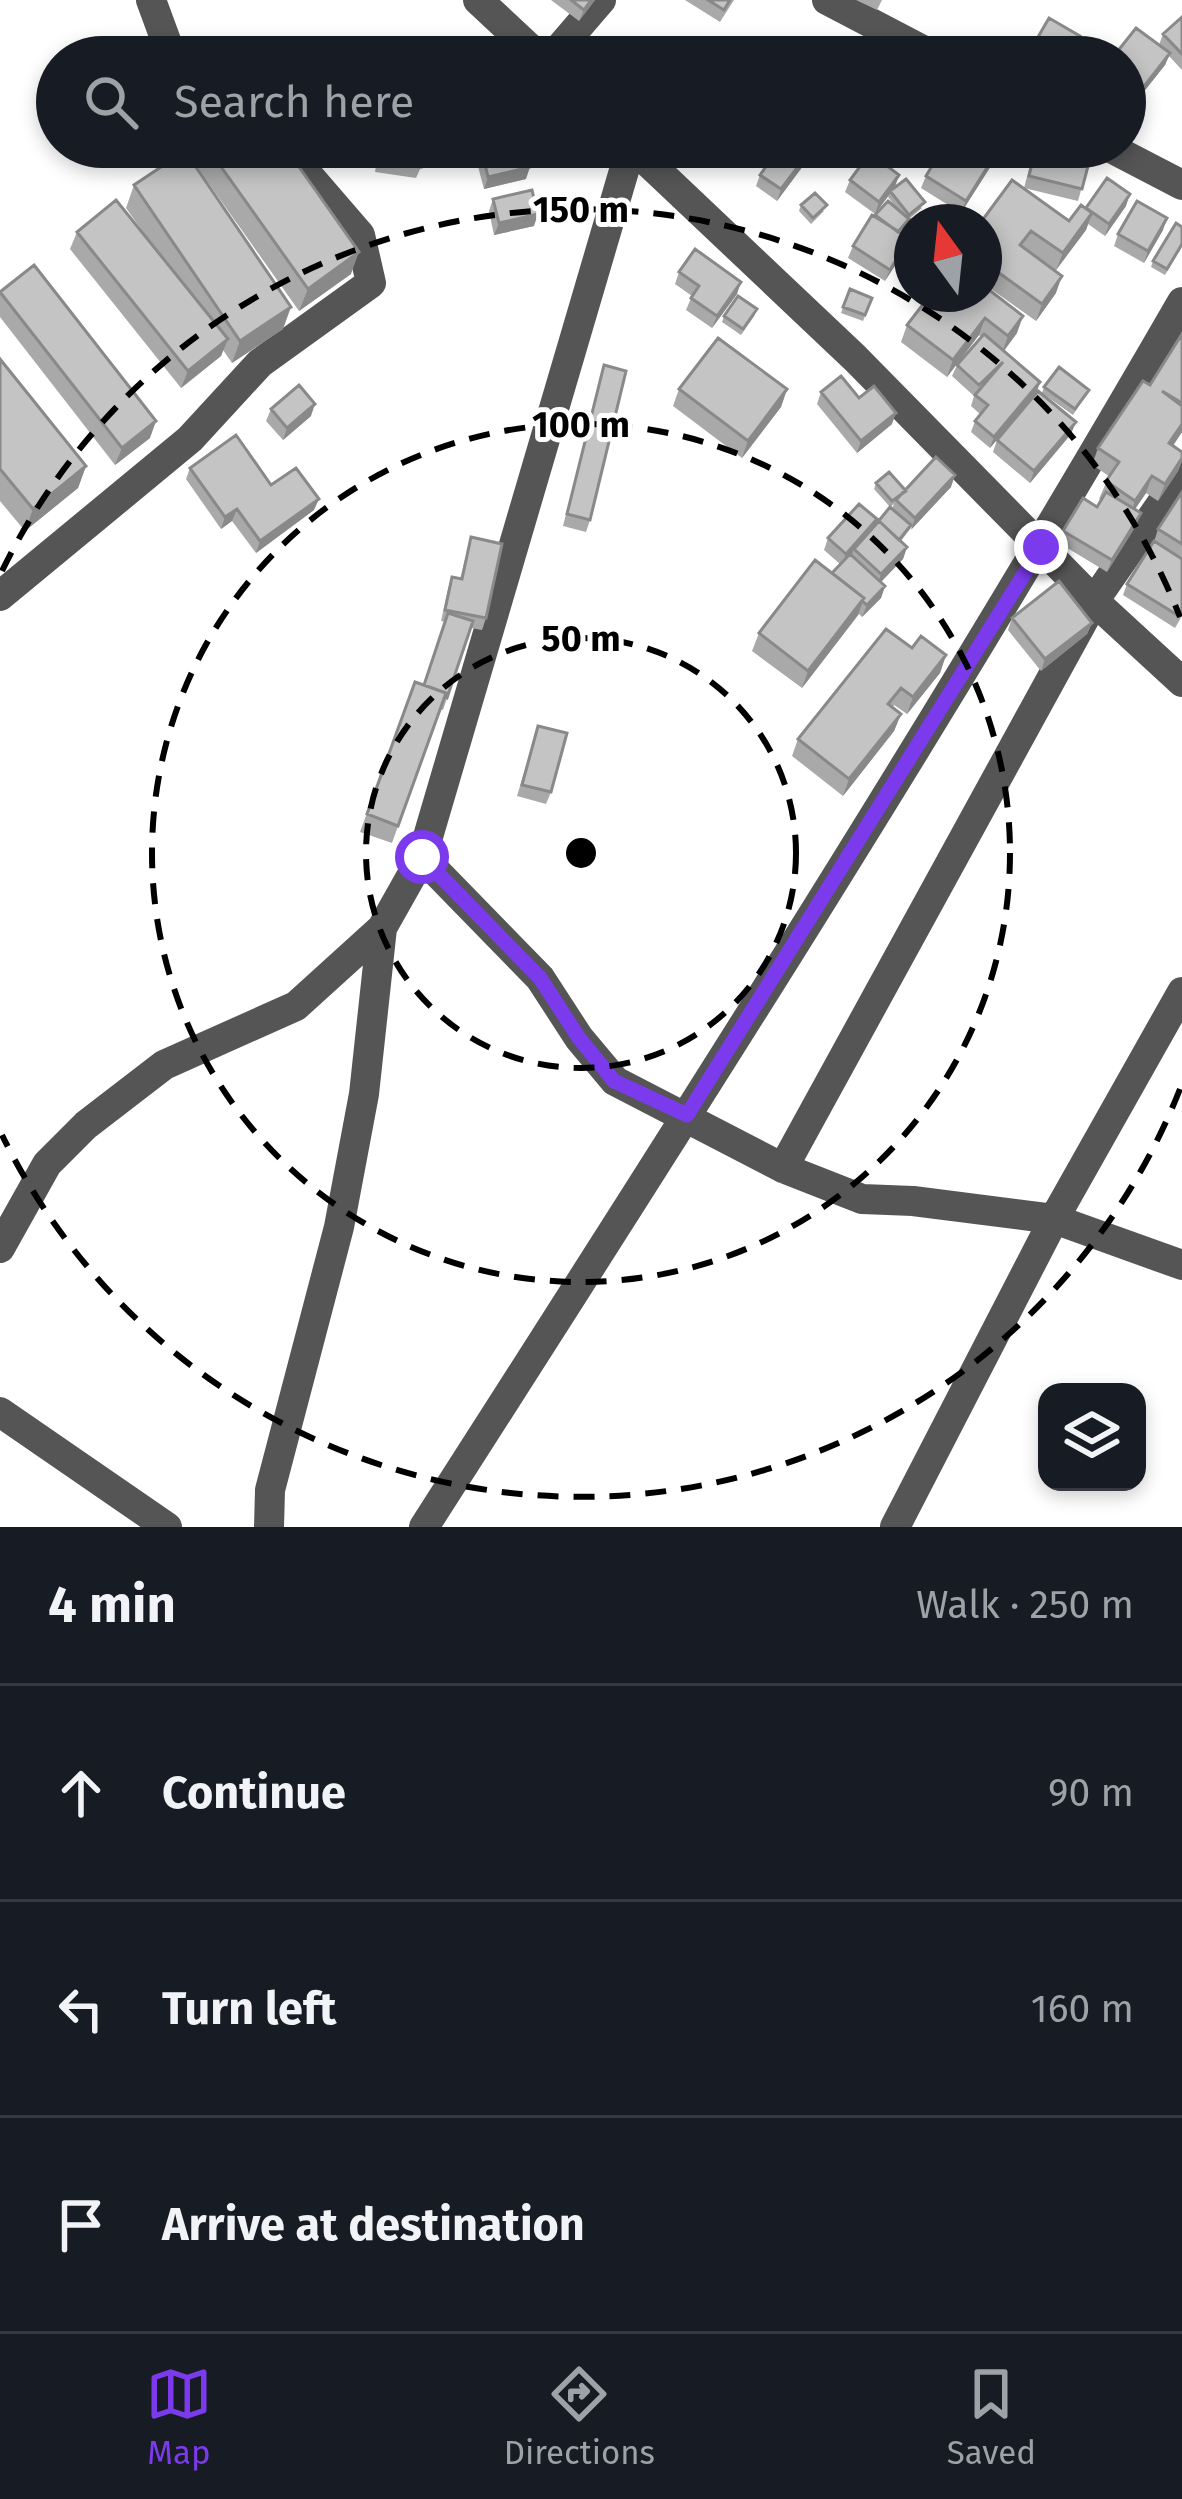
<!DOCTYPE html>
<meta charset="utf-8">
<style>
:root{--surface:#171b24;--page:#20242c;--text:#f1f3f6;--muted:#9ea1a6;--line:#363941;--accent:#7c3aed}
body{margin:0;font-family:"Fira Sans",sans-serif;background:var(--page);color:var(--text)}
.controls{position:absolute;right:36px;bottom:36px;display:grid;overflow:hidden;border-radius:24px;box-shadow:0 6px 18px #0003}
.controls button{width:108px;height:108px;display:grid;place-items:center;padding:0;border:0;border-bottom:3px solid var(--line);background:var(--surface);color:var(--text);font:60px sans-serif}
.compass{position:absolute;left:894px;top:204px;width:108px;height:108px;border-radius:50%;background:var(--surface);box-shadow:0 6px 18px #0003;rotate:345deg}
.stop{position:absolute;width:36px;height:36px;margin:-27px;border:9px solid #7c3aed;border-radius:50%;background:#fff}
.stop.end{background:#7c3aed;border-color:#fff;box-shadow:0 3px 12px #0008}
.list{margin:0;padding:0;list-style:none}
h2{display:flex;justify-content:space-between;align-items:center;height:156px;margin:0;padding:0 48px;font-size:51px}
h2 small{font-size:39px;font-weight:400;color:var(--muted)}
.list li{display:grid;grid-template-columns:78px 1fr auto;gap:36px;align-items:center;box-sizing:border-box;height:216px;padding:0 48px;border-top:3px solid var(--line)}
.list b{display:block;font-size:45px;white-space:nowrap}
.list em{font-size:39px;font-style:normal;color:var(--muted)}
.icon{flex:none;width:66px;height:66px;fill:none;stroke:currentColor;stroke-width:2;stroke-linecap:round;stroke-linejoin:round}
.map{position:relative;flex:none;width:1182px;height:1527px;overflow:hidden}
.search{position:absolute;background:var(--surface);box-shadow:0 6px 18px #0003;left:36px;right:36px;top:36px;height:132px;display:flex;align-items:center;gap:30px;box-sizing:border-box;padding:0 42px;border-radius:66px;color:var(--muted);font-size:45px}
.sheet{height:804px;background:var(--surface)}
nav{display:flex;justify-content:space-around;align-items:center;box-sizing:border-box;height:168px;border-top:3px solid var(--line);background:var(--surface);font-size:33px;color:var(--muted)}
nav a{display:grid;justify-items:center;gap:6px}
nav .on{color:var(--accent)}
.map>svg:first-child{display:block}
</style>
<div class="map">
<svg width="1182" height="1527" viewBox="0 0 1182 1527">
<rect width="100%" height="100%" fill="#fff"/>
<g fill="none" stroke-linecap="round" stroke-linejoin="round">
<path stroke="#555" stroke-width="30" d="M 151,0 L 169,49 L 181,57
M 478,0 L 539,57
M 827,0 L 936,57
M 552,57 L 601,0
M 632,147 L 855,358 L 1094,601 L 1182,682
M 1109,147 L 1182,185
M 0,596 L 190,439 L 260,363 L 371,283 L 360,235 L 284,147
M 422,857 L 540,978 L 579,1038 L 615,1081 L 783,1168 L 862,1199 L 913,1201 L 1054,1219 L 1182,1265
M 783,1168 L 1094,601 L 1182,474
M 0,1248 L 47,1164 L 86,1125 L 164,1065 L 296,1006 L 382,928 L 422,857 L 631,147
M 0,1412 L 167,1527
M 269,1527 L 270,1490 L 339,1227 L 364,1094 L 382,928
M 424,1527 C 683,1123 942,718 1182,302
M 895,1527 L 1054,1219 L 1182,992"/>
</g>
<path fill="#a9a9a9" d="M 551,0 L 595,0 L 579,21 Z
M 685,0 L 734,0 L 720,22 Z
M 856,0 L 882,0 L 877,10 Z
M 1182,17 L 1182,70 L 1169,56 L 1165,65 L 1130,109 L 1125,105 L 1125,57 L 1159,45 L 1163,34 Z
M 1080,36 L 1070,57 L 1030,55 L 1034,44 Z
M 194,147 L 285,147 L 351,274 L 299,311 L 190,157 Z
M 379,147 L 423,147 L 421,167 L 416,178 L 375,172 Z
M 481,147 L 526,179 L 484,189 L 476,159 Z
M 780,147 L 817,147 L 777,201 L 756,186 L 760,175 Z
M 846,147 L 862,147 L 857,154 Z
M 972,147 L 1003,147 L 961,213 L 921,188 L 926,176 L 962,164 Z
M 1035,147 L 1093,147 L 1078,201 L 1024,188 Z
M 893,155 L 886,166 L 893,189 L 922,208 L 909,219 L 900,233 L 905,250 L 885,281 L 848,258 L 853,246 L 874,217 L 899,211 L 888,197 L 889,195 L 875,214 L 845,192 L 850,180 Z
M 134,185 L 283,329 L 232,363 L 223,350 L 221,356 L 181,388 L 70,249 L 77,232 L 148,239 L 126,208 Z
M 493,199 L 534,226 L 494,235 L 489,211 Z
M 801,205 L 824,211 L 811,224 L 799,211 Z
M 1126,206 L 1105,236 L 1088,224 L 1086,230 L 1056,270 L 1056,293 L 1036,321 L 984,284 L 984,222 L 1069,221 L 1086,208 Z
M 1163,230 L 1144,263 L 1114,246 L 1118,234 Z
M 1182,247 L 1165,275 L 1151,267 L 1153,261 Z
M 679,272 L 737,294 L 712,328 L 686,310 L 692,296 L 675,284 Z
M 850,289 L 872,298 L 863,321 L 841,313 Z
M 0,292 L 150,438 L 115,465 L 0,317 Z
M 931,294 L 1017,333 L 1004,351 L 1040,382 L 1036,393 L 1071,434 L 1030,483 L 993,452 L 997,440 L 1008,426 L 990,448 L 971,432 L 975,421 L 980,414 L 971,406 L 974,396 L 952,376 L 957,365 L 981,337 L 979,335 L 947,377 L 901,342 L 907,325 Z
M 755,315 L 741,335 L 722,322 L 724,316 Z
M 1182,334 L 1182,432 L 1173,446 L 1182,452 L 1182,461 L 1178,471 L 1158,501 L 1146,493 L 1135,509 L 1137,524 L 1107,572 L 1059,543 L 1063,531 L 1097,507 L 1101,500 L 1099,499 L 1109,476 L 1092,465 L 1098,448 L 1150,385 Z
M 0,359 L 86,466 L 78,488 L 25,531 L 0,501 Z
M 604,365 L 590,520 L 586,532 L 563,526 Z
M 1044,387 L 1089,390 L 1073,415 L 1042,393 Z
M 679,389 L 787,389 L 781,407 L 742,458 L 673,406 Z
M 821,392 L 892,424 L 857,453 L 817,404 Z
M 271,409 L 311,416 L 283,440 L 266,421 Z
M 190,468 L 271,485 L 314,510 L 256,553 L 232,521 L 221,529 L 186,479 Z
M 876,483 L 905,490 L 951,487 L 910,529 L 901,541 L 907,547 L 903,559 L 881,582 L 885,586 L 881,598 L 862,617 L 859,614 L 802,688 L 752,651 L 759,633 L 832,573 L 840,564 L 824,550 L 828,538 L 874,527 L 892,509 L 894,504 L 890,507 L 874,489 Z
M 1182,492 L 1182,616 L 1175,628 L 1123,595 L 1127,584 L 1154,542 L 1158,529 Z
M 471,537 L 486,618 L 482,630 L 471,628 L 443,710 L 440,709 L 392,843 L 360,832 L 415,682 L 423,685 L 445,622 L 441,621 L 448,589 L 452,577 L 460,579 Z
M 1012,618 L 1092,623 L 1087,634 L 1041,671 L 1008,630 Z
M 912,648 L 946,655 L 940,673 L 907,714 L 894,705 L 893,707 L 901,714 L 894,731 L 843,796 L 792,756 L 798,739 Z
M 538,726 L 551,792 L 546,804 L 517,796 Z"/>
<path fill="#898989" d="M 591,0 L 595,0 L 579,21 L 584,10 Z
M 1170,53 L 1165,65 L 1130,109 L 1135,98 Z
M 813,147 L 817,147 L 777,201 L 781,189 Z
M 1000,147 L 1003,147 L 961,213 L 966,201 Z
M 530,167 L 526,179 L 484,189 L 488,177 Z
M 899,175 L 895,187 L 875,214 L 879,202 Z
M 1130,194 L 1126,206 L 1105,236 L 1109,224 Z
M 1092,213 L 1086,230 L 1056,270 L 1063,253 Z
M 538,214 L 534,226 L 494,235 L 499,223 Z
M 1167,218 L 1163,230 L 1144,263 L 1148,251 Z
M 909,238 L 905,250 L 885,281 L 890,270 Z
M 359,252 L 351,274 L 299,311 L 308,289 Z
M 1062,276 L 1056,293 L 1036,321 L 1042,304 Z
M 741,282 L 737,294 L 712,328 L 717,316 Z
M 291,307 L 283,329 L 232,363 L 240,341 Z
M 1023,316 L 1017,333 L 1002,353 L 1008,336 Z
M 985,318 L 979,335 L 947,377 L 953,360 Z
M 228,339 L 221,356 L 181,388 L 188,371 Z
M 1040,382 L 1036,394 L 990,448 L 994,437 Z
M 787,389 L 781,407 L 742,458 L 748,441 Z
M 315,404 L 311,416 L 283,440 L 287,428 Z
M 896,413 L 892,424 L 857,453 L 861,441 Z
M 156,421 L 150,438 L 115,465 L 122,448 Z
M 1076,422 L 1071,434 L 1030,483 L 1034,471 Z
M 1182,424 L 1182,432 L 1163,460 L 1169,443 Z
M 1182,458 L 1178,471 L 1158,501 L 1165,484 Z
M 86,466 L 78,488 L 25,531 L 33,509 Z
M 955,475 L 951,487 L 911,530 L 915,518 Z
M 1152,476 L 1146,493 L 1129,518 L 1135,501 Z
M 319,499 L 314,510 L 256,553 L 260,541 Z
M 237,509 L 232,521 L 221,529 L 225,517 Z
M 1141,513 L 1137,524 L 1107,572 L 1112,560 Z
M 877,519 L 873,531 L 854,549 L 852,554 L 841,566 L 846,554 Z
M 907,547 L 903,559 L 877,586 L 881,574 Z
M 885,586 L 881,598 L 862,617 L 867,605 Z
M 864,598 L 858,615 L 802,688 L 808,671 Z
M 1092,623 L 1087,634 L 1041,671 L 1045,659 Z
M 946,655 L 940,673 L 907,714 L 913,697 Z
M 901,714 L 894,731 L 843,796 L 849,779 Z"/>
<path fill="#c4c4c4" stroke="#898989" stroke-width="3" d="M 571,0 L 591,0 L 584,10 Z
M 708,0 L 730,0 L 724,10 Z
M 1182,17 L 1182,54 L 1163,34 Z
M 1049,18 L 1080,36 L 1068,57 L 1057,57 L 1034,44 Z
M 1136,28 L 1170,53 L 1135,98 L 1125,90 L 1125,57 L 1113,57 Z
M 851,41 L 877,57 L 841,57 Z
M 207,147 L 285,147 L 359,252 L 308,289 Z
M 381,147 L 423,147 L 421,167 L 379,161 Z
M 481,147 L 525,147 L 530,167 L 488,177 Z
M 780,147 L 813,147 L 781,189 L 760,175 Z
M 874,147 L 893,147 L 896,149 L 885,165 L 870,154 Z
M 972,147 L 1000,147 L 966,201 L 926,176 L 941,151 L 962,164 Z
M 1036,147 L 1093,147 L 1082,189 L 1029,176 Z
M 185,151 L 291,307 L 240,341 L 134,185 Z
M 870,153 L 899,175 L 879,202 L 850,180 Z
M 1107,178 L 1130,194 L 1109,224 L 1086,208 Z
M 906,179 L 925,202 L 909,215 L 890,191 Z
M 1012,180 L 1069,221 L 1081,205 L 1092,213 L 1063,253 L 1031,231 L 1020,245 L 1062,276 L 1042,304 L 984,262 L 984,222 L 981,222 Z
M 532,190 L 538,214 L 499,223 L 493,199 Z
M 815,193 L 827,205 L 813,218 L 801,205 Z
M 116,200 L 228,339 L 188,371 L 77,232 Z
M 888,201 L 909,219 L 898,232 L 875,215 Z
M 1137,201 L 1167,218 L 1148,251 L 1118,234 Z
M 872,215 L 909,238 L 890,270 L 853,246 Z
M 1176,223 L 1182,227 L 1182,244 L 1167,269 L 1153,261 Z
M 695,249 L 741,282 L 717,316 L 691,298 L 699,286 L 679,272 Z
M 34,265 L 156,421 L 122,448 L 0,292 Z
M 984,286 L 1023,316 L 1008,336 L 985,318 L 953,360 L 907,325 L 931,294 L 984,294 Z
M 850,289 L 872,298 L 865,315 L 843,307 Z
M 738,296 L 757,309 L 743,329 L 724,316 Z
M 984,334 L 1040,382 L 994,437 L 975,421 L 988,405 L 975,395 L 1003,362 L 979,385 L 957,365 Z
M 1182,334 L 1182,403 L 1162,391 L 1182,406 L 1182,424 L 1169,443 L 1182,452 L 1182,458 L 1165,484 L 1152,476 L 1135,501 L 1106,481 L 1119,462 L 1098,448 L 1143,381 L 1150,385 Z
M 718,338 L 787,389 L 748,441 L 679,389 Z
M 0,359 L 86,466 L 33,509 L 0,469 Z
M 604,365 L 626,371 L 590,520 L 567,514 Z
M 1059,367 L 1089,390 L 1075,409 L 1044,387 Z
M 841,376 L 859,398 L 874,386 L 896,413 L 861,441 L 821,392 Z
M 299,385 L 315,404 L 287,428 L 271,409 Z
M 1038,391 L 1076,422 L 1034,471 L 997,440 Z
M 236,435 L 271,485 L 296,468 L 319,499 L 260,541 L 237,509 L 225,517 L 190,468 Z
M 936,457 L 955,475 L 915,518 L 896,500 Z
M 889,472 L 906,491 L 892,501 L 876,483 Z
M 1106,492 L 1141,513 L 1112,560 L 1063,531 L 1083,498 L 1097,507 Z
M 1182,492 L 1182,544 L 1158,529 Z
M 859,504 L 877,519 L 846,554 L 828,538 Z
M 890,507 L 911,525 L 899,540 L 879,521 L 877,523 Z
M 879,521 L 907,547 L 881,574 L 854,549 Z
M 471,537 L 502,544 L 486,618 L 445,610 L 452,577 L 462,579 Z
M 1154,541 L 1182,559 L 1182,612 L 1179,616 L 1127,584 Z
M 850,554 L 885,586 L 867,605 L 862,601 L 864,598 L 832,573 Z
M 815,560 L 864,598 L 808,671 L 759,633 Z
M 1059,581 L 1092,623 L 1045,659 L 1012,618 Z
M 448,613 L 473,621 L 447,698 L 445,697 L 446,693 L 424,685 Z
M 886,629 L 912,648 L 921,636 L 946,655 L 913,697 L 901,688 L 888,704 L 901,714 L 849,779 L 798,739 Z
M 415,682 L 446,693 L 398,826 L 367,814 Z
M 538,726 L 567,733 L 551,792 L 522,785 Z"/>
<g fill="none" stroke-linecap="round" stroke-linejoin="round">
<path stroke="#7c3aed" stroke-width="15" d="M 422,857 L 540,978 L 579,1038 L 614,1081 L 687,1115 L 1041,547"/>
</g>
<g fill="none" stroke="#000" stroke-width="6" stroke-dasharray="21 15">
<circle cx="581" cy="853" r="215"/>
<circle cx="581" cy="853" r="429"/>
<path d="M1180 1089A644 644 0 0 1 2 1135M2 571A644 644 0 0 1 1180 617"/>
</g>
<circle cx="581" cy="853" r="18" fill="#000" stroke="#fff" stroke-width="6"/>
<g font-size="36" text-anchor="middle" font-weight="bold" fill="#000" stroke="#fff" stroke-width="10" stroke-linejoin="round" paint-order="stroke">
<text x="581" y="222">150 m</text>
<text x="581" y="437">100 m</text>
<text x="581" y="651">50 m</text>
</g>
</svg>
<div class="controls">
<button><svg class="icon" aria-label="layers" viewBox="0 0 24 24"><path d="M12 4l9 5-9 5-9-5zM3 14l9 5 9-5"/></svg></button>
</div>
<svg class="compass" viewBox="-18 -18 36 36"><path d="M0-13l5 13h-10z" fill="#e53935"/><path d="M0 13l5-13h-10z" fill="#9ea1a6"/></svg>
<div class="stop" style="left:422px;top:857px"></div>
<div class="stop end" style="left:1041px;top:547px"></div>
<div class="search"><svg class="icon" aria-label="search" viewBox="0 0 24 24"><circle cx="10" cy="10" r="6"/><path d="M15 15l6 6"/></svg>Search here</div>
</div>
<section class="sheet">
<h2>4 min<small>Walk · 250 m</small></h2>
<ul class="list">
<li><svg class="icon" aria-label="ahead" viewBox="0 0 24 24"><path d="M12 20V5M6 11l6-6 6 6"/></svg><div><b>Continue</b></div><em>90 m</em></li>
<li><svg class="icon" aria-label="left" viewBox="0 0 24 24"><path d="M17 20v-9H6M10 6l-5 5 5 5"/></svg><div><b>Turn left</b></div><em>160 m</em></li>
<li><svg class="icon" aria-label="arrive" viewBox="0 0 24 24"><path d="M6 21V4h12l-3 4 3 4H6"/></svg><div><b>Arrive at destination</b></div></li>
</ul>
</section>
<nav>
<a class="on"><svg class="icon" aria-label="map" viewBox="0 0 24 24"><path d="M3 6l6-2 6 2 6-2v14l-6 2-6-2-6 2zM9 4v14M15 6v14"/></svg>Map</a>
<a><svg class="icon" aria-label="directions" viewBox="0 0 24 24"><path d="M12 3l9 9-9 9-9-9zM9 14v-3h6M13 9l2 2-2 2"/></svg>Directions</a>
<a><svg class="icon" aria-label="saved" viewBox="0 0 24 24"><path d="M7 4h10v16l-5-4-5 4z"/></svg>Saved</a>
</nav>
